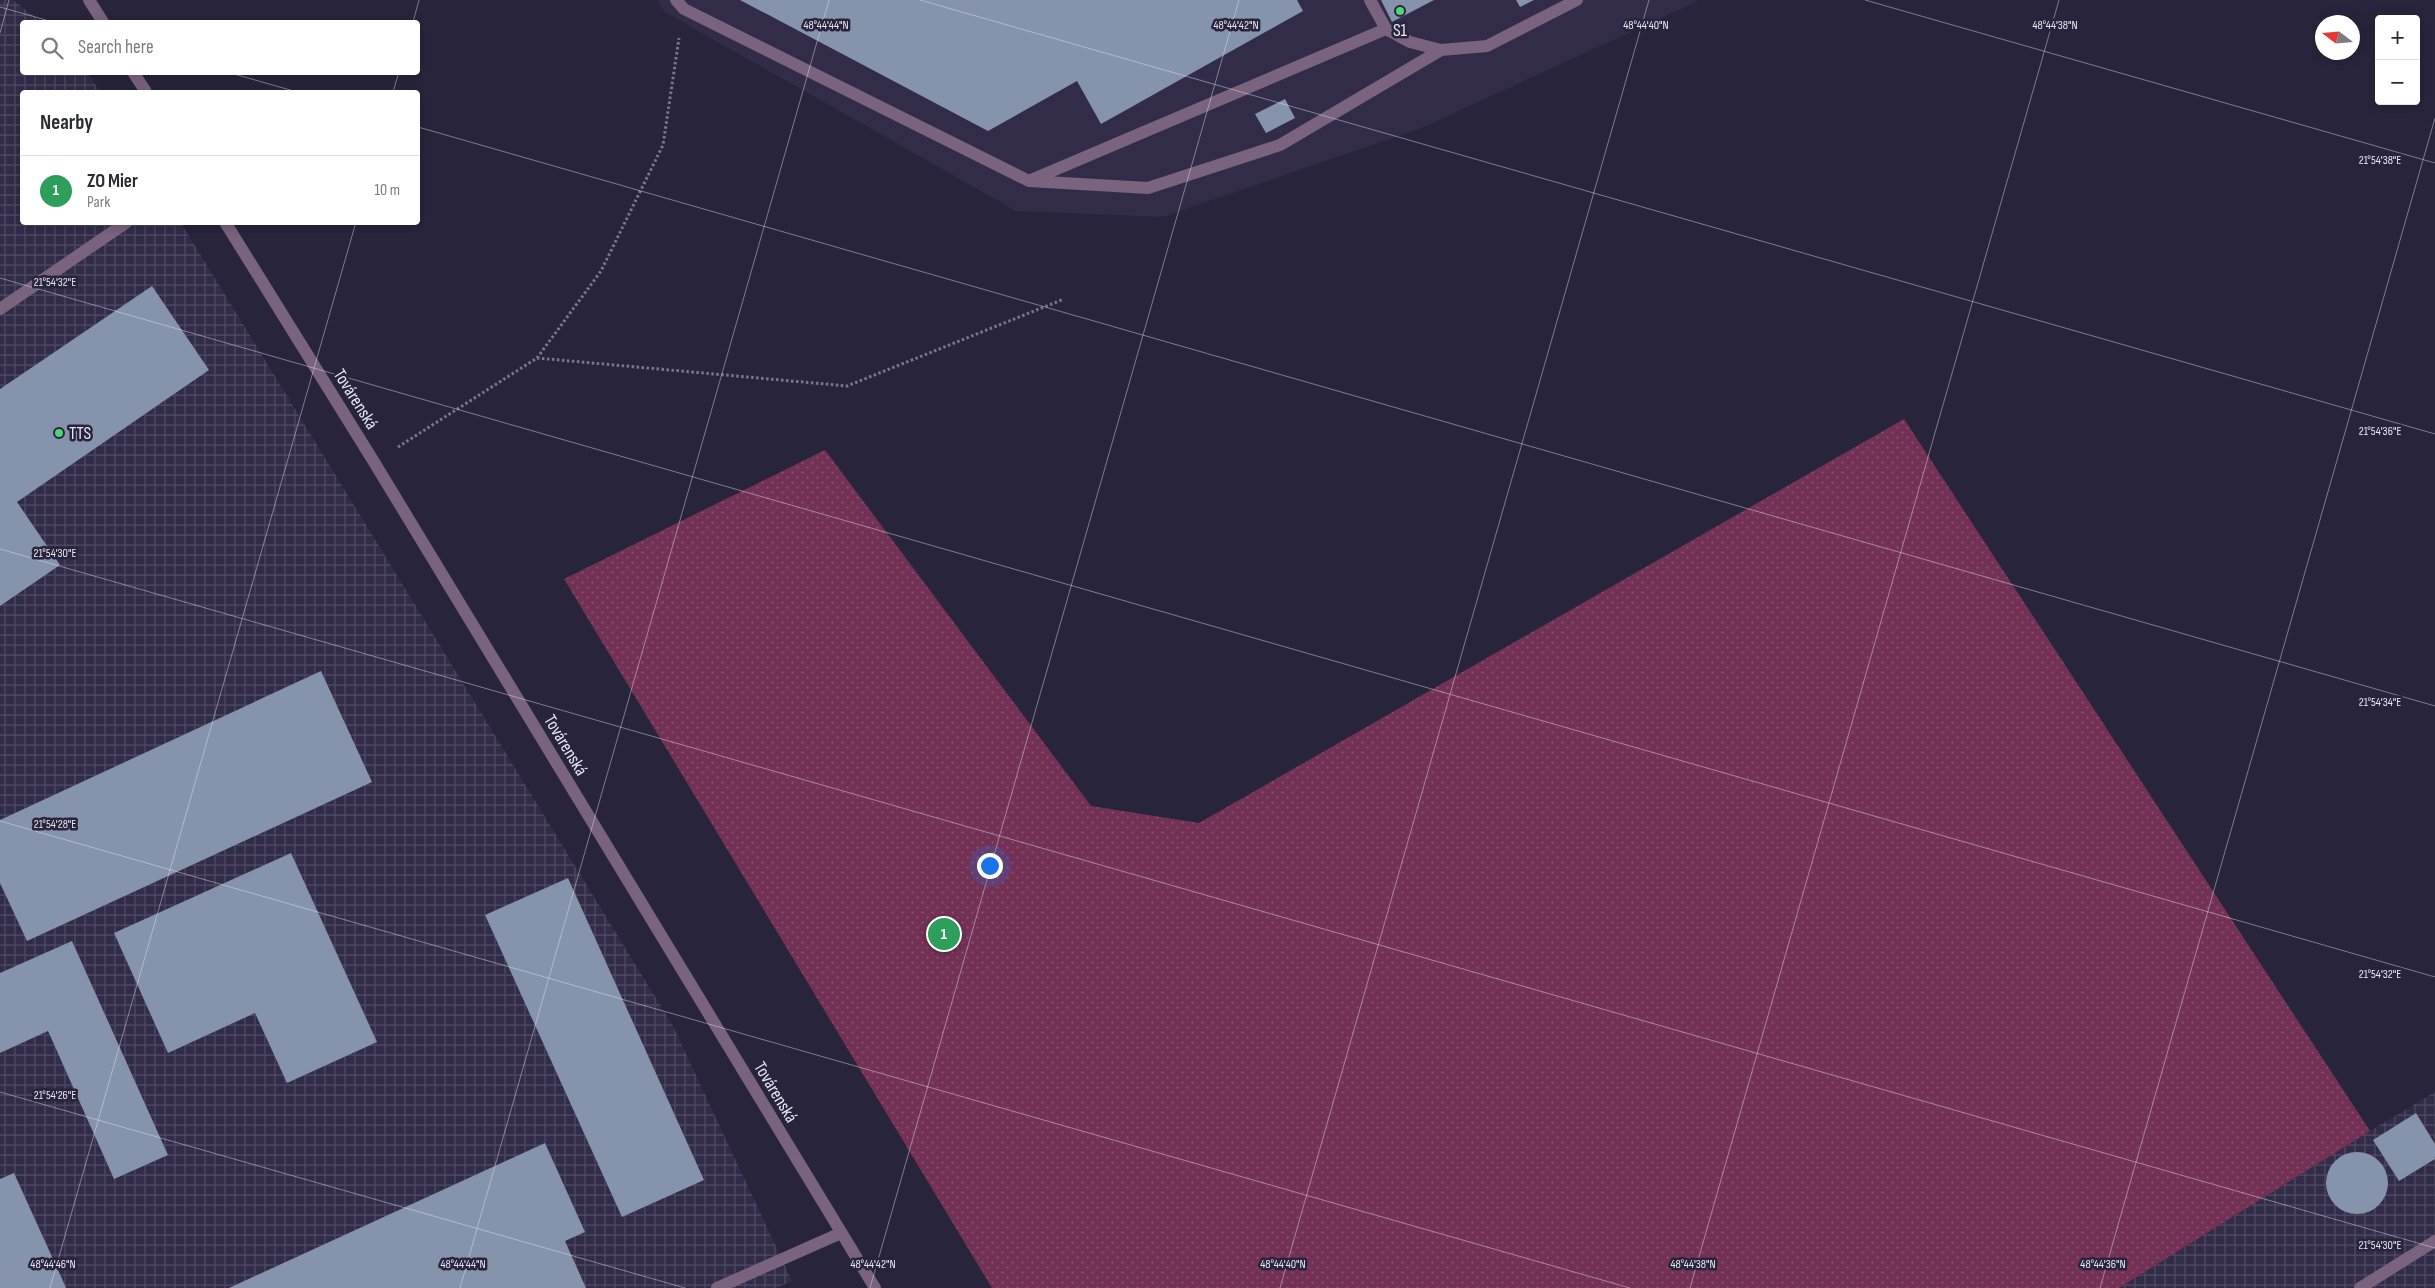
<!DOCTYPE html>
<meta charset="utf-8">
<style>
:root{--surface:#fff;--page:#f7f7f7;--text:#2b2b33;--muted:#7c7c81;--line:#e1e1e2;--accent:#7c3aed}
body{margin:0;font-family:"Sofia Sans Condensed",sans-serif;background:var(--page);color:var(--text)}
.controls{position:absolute;right:15px;top:15px;display:grid;overflow:hidden;border-radius:5px;box-shadow:0 2px 12px #0003}
.controls button{width:45px;height:45px;display:grid;place-items:center;padding:0;border:0;border-bottom:1px solid var(--line);background:var(--surface);color:var(--text);font:25px sans-serif}
.compass{position:absolute;left:2315px;top:15px;width:45px;height:45px;border-radius:50%;background:var(--surface);box-shadow:0 2px 12px #0003;rotate:286deg}
.you{position:absolute;left:989px;top:865px;width:18px;height:18px;margin:-12px;border:4px solid #fff;border-radius:50%;background:#1a73e8;box-shadow:0 0 0 8px #1a73e833}
.badge{display:grid;place-items:center;width:32px;height:32px;border-radius:50%;background:var(--accent);color:#fff;font-size:16px;font-weight:700}
.pin{position:absolute;translate:-50% -50%;border:2px solid #fff;box-shadow:0 1px 5px #0006}
.list{margin:0;padding:0;list-style:none}
h2{display:flex;justify-content:space-between;align-items:center;height:65px;margin:0;padding:0 20px;font-size:21px}
h2 small{font-size:16px;font-weight:400;color:var(--muted)}
.list li{display:grid;grid-template-columns:32px 1fr auto;gap:15px;align-items:center;box-sizing:border-box;height:70px;padding:0 20px;border-top:1px solid var(--line)}
.list b{display:block;font-size:19px;white-space:nowrap}
.list p{margin:0;font-size:16px;white-space:nowrap;color:var(--muted)}
.list em{font-size:16px;font-style:normal;color:var(--muted)}
.icon{flex:none;width:28px;height:28px;fill:none;stroke:currentColor;stroke-width:2;stroke-linecap:round;stroke-linejoin:round}
.map{position:relative;flex:none;width:2435px;height:1288px;overflow:hidden}
.search{position:absolute;background:var(--surface);box-shadow:0 2px 12px #0003;left:20px;top:20px;width:400px;height:55px;display:flex;align-items:center;gap:12px;box-sizing:border-box;padding:0 18px;border-radius:5px;color:var(--muted);font-size:19px}
.panel{position:absolute;background:var(--surface);box-shadow:0 2px 12px #0003;left:20px;top:90px;width:400px;height:135px;border-radius:5px}
.map>svg:first-child{display:block}
</style>
<div class="map">
<svg width="2435" height="1288" viewBox="0 0 2435 1288">
<defs>
<pattern id="industrial-grid" width="8" height="8" patternUnits="userSpaceOnUse" patternTransform="scale(1.25)"><rect width="8" height="8" fill="#322c49"/><path d="M0 4h8M4 0v8" fill="none" stroke="#504b64"/></pattern>
<pattern id="green-dots" width="8" height="8" patternUnits="userSpaceOnUse" patternTransform="scale(1.25)"><rect width="8" height="8" fill="#733255"/><path d="M2 2h.1M6 6h.1" fill="none" stroke="#87506e" stroke-width="1.8" stroke-linecap="round"/></pattern>
</defs>
<rect width="100%" height="100%" fill="#28243b"/>
<path fill="#322c49" d="M 657,0 L 1700,0 L 1422,128 L 1163,217 L 1016,211 L 665,12 Z"/>
<path fill="url(#industrial-grid)" d="M 0,0 L 13,0 L 42,22 L 22,22 L 22,72 L 88,73 L 100,92 L 22,92 L 22,222 L 181,223 L 673,1026 L 792,1281 L 776,1288 L 0,1288 Z
M 2435,1092 L 2435,1288 L 2119,1288 L 2370,1131 Z"/>
<path fill="url(#green-dots)" d="M 1904,419 L 2370,1131 L 2119,1288 L 992,1288 L 564,579 L 825,450 L 1091,806 L 1199,823 Z"/>
<path fill="#8593ad" d="M 740,0 L 1297,0 L 1303,11 L 1101,124 L 1077,81 L 988,131 Z
M 1381,0 L 1434,0 L 1392,22 Z
M 1516,0 L 1534,0 L 1520,7 Z
M 1285,99 L 1295,118 L 1266,133 L 1255,114 Z
M 152,286 L 209,370 L 17,502 L 60,565 L 0,606 L 0,389 Z
M 321,671 L 372,782 L 27,941 L 0,883 L 0,820 Z
M 291,853 L 377,1042 L 287,1083 L 255,1013 L 168,1053 L 114,933 Z
M 568,878 L 704,1180 L 622,1217 L 485,915 Z
M 72,941 L 168,1155 L 114,1179 L 48,1031 L 0,1053 L 0,973 Z
M 2416,1113 L 2435,1144 L 2435,1159 L 2399,1181 L 2373,1140 Z
M 545,1143 L 585,1232 L 565,1241 L 586,1288 L 229,1288 Z
M2326 1183a31 31 0 1 1 62 0a31 31 0 1 1-62 0Z
M 14,1173 L 63,1281 L 66,1288 L 0,1288 L 0,1179 Z"/>
<g fill="none" stroke-linecap="round" stroke-linejoin="round">
<path stroke="#7a778b" stroke-width="3" stroke-dasharray="2.5 2.5" stroke-linecap="butt" d="M 537,358 L 847,386 L 1064,299
M 398,447 L 537,358 L 601,271 L 663,145 L 679,38"/>
<path stroke="#7a637e" stroke-width="12" d="M 89,0 L 103,22
M 676,0 L 684,9 L 1029,181 L 1148,188 L 1280,145 L 1441,50
M 1370,0 L 1386,29 L 1410,42 L 1441,50 L 1487,46 L 1577,0
M 133,72 L 146,92
M 1031,180 L 1386,29
M 225,222 L 374,462 L 875,1288
M 0,309 L 127,222
M 717,1288 L 841,1233
M 2360,1288 L 2435,1241"/>
</g>
<path fill="none" stroke="#e8e6f6" stroke-width="1" stroke-opacity="0.45" d="M 920,0 L 2435,434M 1865,0 L 2435,163M 0,7 L 53,22M 413,22 L 419,0M 0,33 L 9,0M 227,72 L 297,92M 393,92 L 399,72M 418,127 L 2435,706M 0,278 L 2435,977M 0,549 L 2435,1248M 0,821 L 1630,1288M 0,1092 L 685,1288M 50,1288 L 356,222M 460,1288 L 829,0M 870,1288 L 1239,0M 1280,1288 L 1649,0M 1690,1288 L 2059,0M 2100,1288 L 2435,118"/>
<g fill="#4fd675" stroke="#28243b" stroke-width="2">
<circle cx="1400" cy="11" r="5"/>
<circle cx="59" cy="433" r="5"/>
</g>
<g text-anchor="middle" stroke-width="5" stroke-linejoin="round" paint-order="stroke">
<g font-size="18" fill="#e8e6f6" stroke="#28243b">
<text x="1400" y="36">S1</text>
<text x="69" y="439" text-anchor="start">TTS</text>
</g>
<g font-size="18" fill="#e8e6f6" stroke="#28243b">
<text transform="translate(356 399) rotate(58)" y="6">Továrenská</text>
<text transform="translate(566 745) rotate(59)" y="6">Továrenská</text>
<text transform="translate(776 1092) rotate(59)" y="6">Továrenská</text>
</g>
</g>
<g font-size="12" text-anchor="middle" fill="#e8e6f6" stroke="#28243b" stroke-width="5" stroke-linejoin="round" paint-order="stroke">
<text x="826" y="29">48°44'44"N</text>
<text x="1236" y="29">48°44'42"N</text>
<text x="1646" y="29">48°44'40"N</text>
<text x="2055" y="29">48°44'38"N</text>
<text x="2380" y="164">21°54'38"E</text>
<text x="55" y="286">21°54'32"E</text>
<text x="2380" y="435">21°54'36"E</text>
<text x="55" y="557">21°54'30"E</text>
<text x="2380" y="706">21°54'34"E</text>
<text x="55" y="828">21°54'28"E</text>
<text x="2380" y="978">21°54'32"E</text>
<text x="55" y="1099">21°54'26"E</text>
<text x="2380" y="1249">21°54'30"E</text>
<text x="53" y="1268">48°44'46"N</text>
<text x="463" y="1268">48°44'44"N</text>
<text x="873" y="1268">48°44'42"N</text>
<text x="1283" y="1268">48°44'40"N</text>
<text x="1693" y="1268">48°44'38"N</text>
<text x="2103" y="1268">48°44'36"N</text>
</g>
</svg>
<div class="controls">
<button>+</button>
<button>−</button>
</div>
<svg class="compass" viewBox="-18 -18 36 36"><path d="M0-13l5 13h-10z" fill="#e53935"/><path d="M0 13l5-13h-10z" fill="#7c7c81"/></svg>
<div class="you"></div>
<div class="pin badge" style="left:944px;top:934px;background:#2e9e5b">1</div>
<div class="search"><svg class="icon" aria-label="search" viewBox="0 0 24 24"><circle cx="10" cy="10" r="6"/><path d="M15 15l6 6"/></svg>Search here</div>
<section class="panel">
<h2>Nearby<small></small></h2>
<ul class="list">
<li><span class="badge" style="background:#2e9e5b">1</span><div><b>ZO Mier</b><p>Park</p></div><em>10 m</em></li>
</ul>
</section>
</div>
